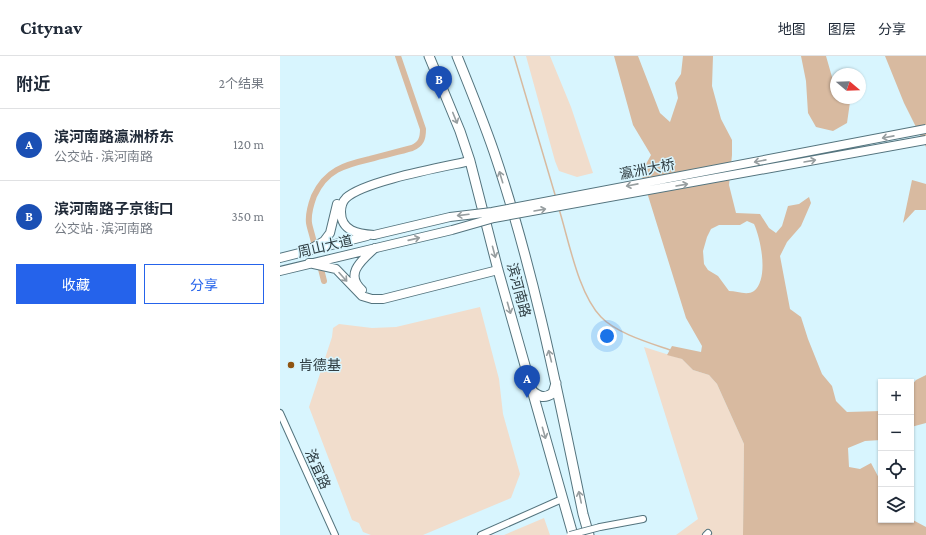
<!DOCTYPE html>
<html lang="zh">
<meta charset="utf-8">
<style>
:root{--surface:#fff;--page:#f6f6f7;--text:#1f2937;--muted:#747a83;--line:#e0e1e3;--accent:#2563eb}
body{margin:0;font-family:"Crimson Pro","Noto Sans SC",serif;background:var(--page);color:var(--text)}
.controls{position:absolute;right:12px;bottom:12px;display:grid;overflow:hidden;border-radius:0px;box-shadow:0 1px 3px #0004}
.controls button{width:36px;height:36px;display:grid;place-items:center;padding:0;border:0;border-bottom:1px solid var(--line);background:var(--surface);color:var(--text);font:20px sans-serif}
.compass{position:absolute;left:550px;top:12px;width:36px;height:36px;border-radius:50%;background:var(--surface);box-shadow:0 1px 3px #0004;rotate:109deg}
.you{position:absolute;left:327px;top:280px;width:14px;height:14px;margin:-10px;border:3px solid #fff;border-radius:50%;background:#1a73e8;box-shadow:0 0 0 6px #1a73e833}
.badge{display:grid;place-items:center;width:26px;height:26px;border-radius:50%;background:var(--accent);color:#fff;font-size:13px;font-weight:700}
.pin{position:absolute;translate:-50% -33px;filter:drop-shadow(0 1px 2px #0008)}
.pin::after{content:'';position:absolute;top:21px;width:14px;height:12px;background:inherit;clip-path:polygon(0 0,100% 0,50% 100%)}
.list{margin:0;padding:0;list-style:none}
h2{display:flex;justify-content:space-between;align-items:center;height:52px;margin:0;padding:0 16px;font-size:17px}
h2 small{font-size:13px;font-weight:400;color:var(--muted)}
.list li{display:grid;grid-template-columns:26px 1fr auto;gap:12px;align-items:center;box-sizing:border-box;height:72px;padding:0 16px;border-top:1px solid var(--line)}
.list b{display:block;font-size:15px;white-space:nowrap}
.list p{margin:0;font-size:13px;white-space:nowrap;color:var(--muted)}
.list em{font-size:13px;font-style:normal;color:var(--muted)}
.actions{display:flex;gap:8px;padding:12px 16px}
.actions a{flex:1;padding:9px 0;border:1px solid var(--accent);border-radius:0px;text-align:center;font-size:14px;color:var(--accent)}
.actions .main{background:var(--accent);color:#fff}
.icon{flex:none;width:22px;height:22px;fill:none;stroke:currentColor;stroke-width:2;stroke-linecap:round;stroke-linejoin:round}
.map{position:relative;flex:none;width:646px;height:479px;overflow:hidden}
header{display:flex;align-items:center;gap:24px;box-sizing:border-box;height:56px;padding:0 20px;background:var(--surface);border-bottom:1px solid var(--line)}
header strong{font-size:19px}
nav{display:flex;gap:22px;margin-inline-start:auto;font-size:14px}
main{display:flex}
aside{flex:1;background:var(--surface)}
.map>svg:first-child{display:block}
</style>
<header>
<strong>Citynav</strong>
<nav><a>地图</a><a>图层</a><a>分享</a></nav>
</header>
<main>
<aside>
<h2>附近<small>2个结果</small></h2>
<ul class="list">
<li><span class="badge" style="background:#1a4fb4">A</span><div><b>滨河南路瀛洲桥东</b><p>公交站 · 滨河南路</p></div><em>120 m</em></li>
<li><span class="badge" style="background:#1a4fb4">B</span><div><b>滨河南路子京街口</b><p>公交站 · 滨河南路</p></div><em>350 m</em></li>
</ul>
<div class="actions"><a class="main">收藏</a><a>分享</a></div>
</aside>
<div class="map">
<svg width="646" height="479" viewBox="0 0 646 479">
<rect width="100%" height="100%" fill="#d8f5fe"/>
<path fill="#f1ddcc" d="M 246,0 L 270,0 L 291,51 L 313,117 L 297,121 L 279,115 L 275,105 Z
M 200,251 L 219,323 L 223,358 L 240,418 L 231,442 L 143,479 L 91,479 L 83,476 L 79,467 L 72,464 L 29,351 L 52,281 L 53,272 L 59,268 L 92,272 L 116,271 Z
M 364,291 L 402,303 L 413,314 L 429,319 L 437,328 L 464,388 L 463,479 L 396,479 L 418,463 Z
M 264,462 L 270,479 L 224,479 Z"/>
<path fill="#d8baa0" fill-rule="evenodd" d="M 334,0 L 358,0 L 380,57 L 390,66 L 398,42 L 395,27 L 401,18 L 403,0 L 433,0 L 432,30 L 441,63 L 452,84 L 452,99 L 449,129 L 456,157 L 480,158 L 489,172 L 496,177 L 502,170 L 508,150 L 519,148 L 529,141 L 531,147 L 521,170 L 507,186 L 500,200 L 510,253 L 521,261 L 528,283 L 542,318 L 552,330 L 556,345 L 567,356 L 601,355 L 601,384 L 585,385 L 568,392 L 569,411 L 580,413 L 591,407 L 601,426 L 601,464 L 631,463 L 646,471 L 646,479 L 463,479 L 464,388 L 437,328 L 429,319 L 413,314 L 402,303 L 387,299 L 392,290 L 421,296 L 422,290 L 406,262 L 361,117 L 371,99 L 353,69 ZM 467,165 L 474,168 C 481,183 489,223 474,235 C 467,240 457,235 449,235 L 438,220 L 428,214 L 424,208 L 423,195 L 427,181 L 431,173 L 439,169 L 460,169 Z
M 521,0 L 546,0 L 552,21 L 556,23 L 556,42 L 569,42 L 570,46 L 567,67 L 553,75 L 536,71 L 528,57 L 526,25 Z
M 605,0 L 646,0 L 646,91 L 624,47 Z
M 632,124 L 646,128 L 646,154 L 635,154 L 623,167 Z
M 646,319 L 646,367 L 631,371 L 631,330 L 636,324 Z"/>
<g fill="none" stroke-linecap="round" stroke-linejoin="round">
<path stroke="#d8baa0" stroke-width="1.5" d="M 234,0 L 276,142
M 279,153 C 289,185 298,237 321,261 C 336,277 370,287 390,294"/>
<path stroke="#d8baa0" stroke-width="6" d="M 34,187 C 33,181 30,173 29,167 C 28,158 31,148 34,140 C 46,114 64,109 90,103 C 104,99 118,96 132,92 C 141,88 143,83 143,73 L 118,0
M 41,213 L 44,225"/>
<defs>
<path id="minor" d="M 0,357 L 55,479
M 320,471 L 363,463
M 201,479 L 282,443
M 426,479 L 428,477"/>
<path id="major" d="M 94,179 C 78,178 61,175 61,156 C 61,151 63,145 66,142 C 84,125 163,111 190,105
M 25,196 L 44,185 L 50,177 L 57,148
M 0,202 L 87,180
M 29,207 L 56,213 L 82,240 L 92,243 L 103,243 L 218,214
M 0,215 L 96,192
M 82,234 C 64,218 82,204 95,192"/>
<path id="highway" d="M 149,0 L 180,75 L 190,105 L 218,214 L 293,479
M 177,0 C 190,32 203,64 214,96 C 254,214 278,337 303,458 L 309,479
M 252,335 C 260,341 264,343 273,337 L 276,327"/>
</defs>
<use href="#minor" stroke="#54747e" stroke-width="8"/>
<use href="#major" stroke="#54747e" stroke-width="10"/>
<use href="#highway" stroke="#54747e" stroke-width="11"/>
<use href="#minor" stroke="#fff" stroke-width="6"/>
<use href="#major" stroke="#fff" stroke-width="8"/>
<use href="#highway" stroke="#fff" stroke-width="9"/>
<defs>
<path id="minor-bridge" d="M 290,479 L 320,471"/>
<path id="major-bridge" d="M 94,179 L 170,161 L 212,156 L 646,73
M 96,192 L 172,174 L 214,162 L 646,84"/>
</defs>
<use href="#minor-bridge" stroke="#54747e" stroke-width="8" stroke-linecap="butt"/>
<use href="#major-bridge" stroke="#54747e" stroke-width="10" stroke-linecap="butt"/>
<use href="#minor-bridge" stroke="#fff" stroke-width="6"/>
<use href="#major-bridge" stroke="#fff" stroke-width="8"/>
</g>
<defs><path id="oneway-shaft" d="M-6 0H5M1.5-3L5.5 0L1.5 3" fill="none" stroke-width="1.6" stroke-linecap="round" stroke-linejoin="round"/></defs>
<g stroke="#979ea0">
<use href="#oneway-shaft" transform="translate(175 62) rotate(68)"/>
<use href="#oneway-shaft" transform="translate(608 81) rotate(169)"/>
<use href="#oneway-shaft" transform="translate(480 105) rotate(169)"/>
<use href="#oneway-shaft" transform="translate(530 105) rotate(-10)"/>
<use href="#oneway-shaft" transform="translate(221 121) rotate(-107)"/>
<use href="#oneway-shaft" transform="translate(352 129) rotate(169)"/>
<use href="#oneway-shaft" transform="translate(402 129) rotate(-10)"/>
<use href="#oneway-shaft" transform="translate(260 154) rotate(-10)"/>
<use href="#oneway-shaft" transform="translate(183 159) rotate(173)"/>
<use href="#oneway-shaft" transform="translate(134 183) rotate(-13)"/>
<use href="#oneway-shaft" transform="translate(214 196) rotate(75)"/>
<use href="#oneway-shaft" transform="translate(63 221) rotate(48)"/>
<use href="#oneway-shaft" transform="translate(229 252) rotate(74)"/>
<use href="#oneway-shaft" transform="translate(270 300) rotate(-104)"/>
<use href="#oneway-shaft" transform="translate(264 377) rotate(74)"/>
<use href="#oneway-shaft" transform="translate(300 441) rotate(-102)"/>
</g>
<circle fill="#8f5411" stroke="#d8f5fe" stroke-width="1.5" cx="11" cy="309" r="4"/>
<g text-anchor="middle" stroke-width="3" stroke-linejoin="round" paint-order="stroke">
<g font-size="14" fill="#2f3d42" stroke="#d8f5fe">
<text transform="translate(367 113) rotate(-11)" y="5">瀛洲大桥</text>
<text transform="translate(45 190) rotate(-13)" y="5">周山大道</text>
<text transform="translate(239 234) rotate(75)" y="5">滨河南路</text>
<text transform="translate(38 413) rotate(66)" y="5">洛宜路</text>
</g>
<g font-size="14" fill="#2f3d42" stroke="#d8f5fe" text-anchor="start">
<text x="19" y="314">肯德基</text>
</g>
</g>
</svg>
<div class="controls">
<button>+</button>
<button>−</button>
<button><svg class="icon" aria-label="locate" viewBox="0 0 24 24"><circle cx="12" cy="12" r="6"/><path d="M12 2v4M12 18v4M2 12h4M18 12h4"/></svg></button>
<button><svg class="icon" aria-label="layers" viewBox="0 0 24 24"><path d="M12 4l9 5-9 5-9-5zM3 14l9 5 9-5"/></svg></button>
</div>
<svg class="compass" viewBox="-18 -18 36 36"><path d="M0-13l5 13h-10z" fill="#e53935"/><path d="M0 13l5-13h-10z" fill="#747a83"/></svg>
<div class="you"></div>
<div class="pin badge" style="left:247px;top:342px;background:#1a4fb4">A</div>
<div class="pin badge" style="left:159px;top:43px;background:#1a4fb4">B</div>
</div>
</main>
